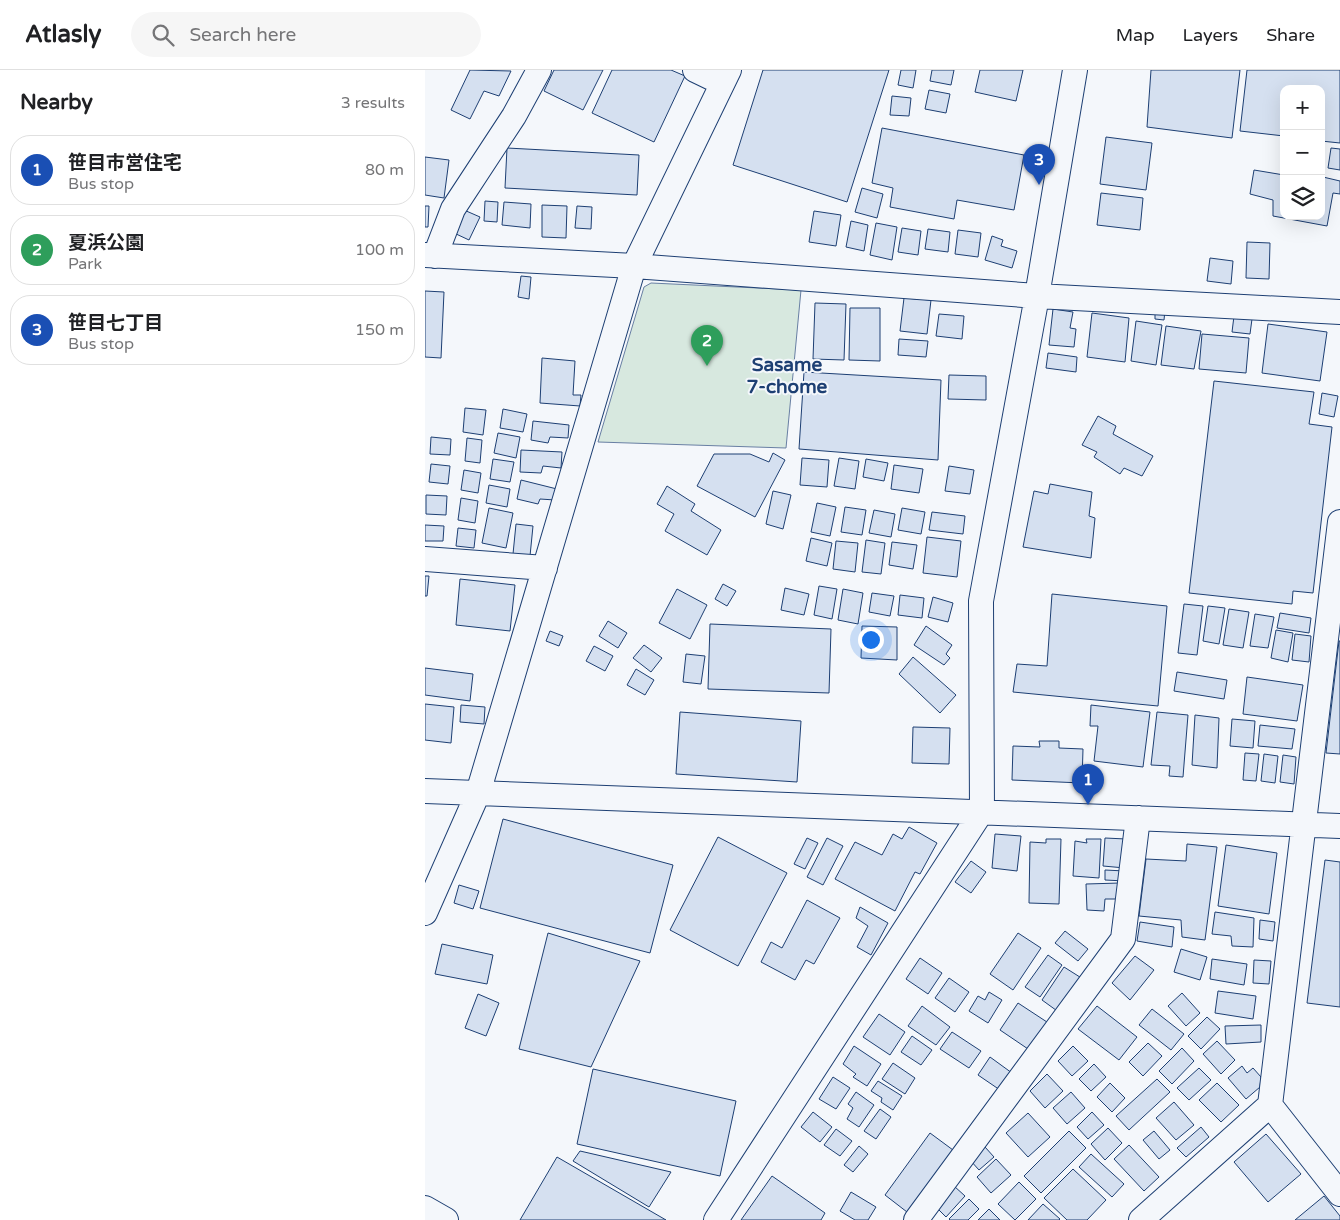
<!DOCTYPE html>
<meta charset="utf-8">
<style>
:root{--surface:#fff;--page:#f6f6f6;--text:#202124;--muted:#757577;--line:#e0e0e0;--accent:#0f766e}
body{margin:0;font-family:"Varela Round","Noto Sans JP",sans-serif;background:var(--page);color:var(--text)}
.controls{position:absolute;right:15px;top:15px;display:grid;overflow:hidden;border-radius:10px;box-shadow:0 5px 20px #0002}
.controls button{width:45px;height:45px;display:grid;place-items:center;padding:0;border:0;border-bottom:1px solid var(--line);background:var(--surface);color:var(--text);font:25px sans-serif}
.you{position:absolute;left:445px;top:569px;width:18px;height:18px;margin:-12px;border:4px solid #fff;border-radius:50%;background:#1a73e8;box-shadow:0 0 0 8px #1a73e833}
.badge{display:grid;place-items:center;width:32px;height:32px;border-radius:50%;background:var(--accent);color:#fff;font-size:16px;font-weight:700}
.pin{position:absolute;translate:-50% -41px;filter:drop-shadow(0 1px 2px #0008)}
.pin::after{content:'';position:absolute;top:26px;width:18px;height:15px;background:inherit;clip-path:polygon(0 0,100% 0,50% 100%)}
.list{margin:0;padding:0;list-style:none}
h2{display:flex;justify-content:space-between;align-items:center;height:65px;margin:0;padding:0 20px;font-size:21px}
h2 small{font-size:16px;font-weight:400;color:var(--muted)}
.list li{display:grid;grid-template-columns:32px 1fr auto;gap:15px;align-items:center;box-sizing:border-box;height:70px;margin:0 10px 10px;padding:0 10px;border:1px solid var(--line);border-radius:20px}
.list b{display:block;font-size:19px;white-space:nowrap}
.list p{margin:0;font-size:16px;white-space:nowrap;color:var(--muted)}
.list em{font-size:16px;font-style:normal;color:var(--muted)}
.icon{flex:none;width:28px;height:28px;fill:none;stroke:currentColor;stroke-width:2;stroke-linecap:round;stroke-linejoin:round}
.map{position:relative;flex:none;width:915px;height:1150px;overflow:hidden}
header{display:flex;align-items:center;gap:30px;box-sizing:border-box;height:70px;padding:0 25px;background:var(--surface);border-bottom:1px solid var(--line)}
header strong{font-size:24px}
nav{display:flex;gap:28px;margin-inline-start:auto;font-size:18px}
.search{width:350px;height:45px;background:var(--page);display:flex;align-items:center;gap:12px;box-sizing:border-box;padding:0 18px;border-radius:28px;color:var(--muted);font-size:19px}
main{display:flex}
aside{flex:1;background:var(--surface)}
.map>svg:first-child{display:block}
</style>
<header>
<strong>Atlasly</strong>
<div class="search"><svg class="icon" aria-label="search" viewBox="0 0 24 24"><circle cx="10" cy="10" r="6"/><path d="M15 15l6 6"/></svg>Search here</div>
<nav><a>Map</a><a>Layers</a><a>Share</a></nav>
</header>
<main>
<aside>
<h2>Nearby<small>3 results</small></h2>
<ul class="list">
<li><span class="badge" style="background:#1a4fb4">1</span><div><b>笹目市営住宅</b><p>Bus stop</p></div><em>80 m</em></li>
<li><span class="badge" style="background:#2e9e5b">2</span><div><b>夏浜公園</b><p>Park</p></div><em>100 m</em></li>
<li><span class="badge" style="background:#1a4fb4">3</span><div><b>笹目七丁目</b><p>Bus stop</p></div><em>150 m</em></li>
</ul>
</aside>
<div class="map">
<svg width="915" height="1150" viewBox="0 0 915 1150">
<rect width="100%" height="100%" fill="#f4f7fb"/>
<path fill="#d7e8df" stroke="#687fa3" d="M 226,213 L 376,220 L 361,378 L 173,372 L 219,217 Z"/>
<path fill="#d5e0f0" stroke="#1d3f73" d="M 45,0 L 86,1 L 74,26 L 59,21 L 45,49 L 26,40 Z
M 129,0 L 178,0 L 158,40 L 119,21 Z
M 187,0 L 246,0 L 260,6 L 229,72 L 167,43 Z
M 338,0 L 464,0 L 422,132 L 308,95 Z
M 476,0 L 491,0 L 488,18 L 473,15 Z
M 507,0 L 529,0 L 526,15 L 505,11 Z
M 555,0 L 598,0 L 591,31 L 550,22 Z
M 726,0 L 815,0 L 807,68 L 722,57 Z
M 822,0 L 915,0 L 915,73 L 896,71 L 896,19 L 859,19 L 859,66 L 815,61 Z
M 504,20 L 525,24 L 521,43 L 500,39 Z
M 467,26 L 486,28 L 484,46 L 465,45 Z
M 457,58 L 599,85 L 589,140 L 532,130 L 529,149 L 465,137 L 468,118 L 447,113 Z
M 681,67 L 727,73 L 721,120 L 675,114 Z
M 82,78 L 214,85 L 212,125 L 80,118 Z
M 906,78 L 915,79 L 915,100 L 903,98 Z
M 0,87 L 24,90 L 19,128 L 0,125 Z
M 829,100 L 859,105 L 859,146 L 896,146 L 896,112 L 898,107 L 915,111 L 915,124 L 908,123 L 902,156 L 848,146 L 848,130 L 825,124 Z
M 437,118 L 458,124 L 452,148 L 430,142 Z
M 676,123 L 718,128 L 715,160 L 672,155 Z
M 60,131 L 73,132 L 72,152 L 59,151 Z
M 79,132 L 106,134 L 105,158 L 77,155 Z
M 117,135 L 142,136 L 141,168 L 117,167 Z
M 0,136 L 4,136 L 3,157 L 0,157 Z
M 152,136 L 167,137 L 166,159 L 150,158 Z
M 39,140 L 55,147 L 44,170 L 29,163 Z
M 389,141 L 416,145 L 411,176 L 384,172 Z
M 426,151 L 443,155 L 439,181 L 421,177 Z
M 451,153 L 472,157 L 467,190 L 445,185 Z
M 477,158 L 496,161 L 493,185 L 473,182 Z
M 503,159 L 525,162 L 523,182 L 500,179 Z
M 533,160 L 556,163 L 553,187 L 530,184 Z
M 567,166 L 578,170 L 576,176 L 592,181 L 587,198 L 560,190 Z
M 822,172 L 845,173 L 844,209 L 821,208 Z
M 785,188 L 808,191 L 806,214 L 782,211 Z
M 96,206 L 106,207 L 104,229 L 93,227 Z
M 0,221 L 19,222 L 16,288 L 0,287 Z
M 479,228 L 506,230 L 502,264 L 475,261 Z
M 390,233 L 421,234 L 419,290 L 388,289 Z
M 425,238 L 455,238 L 455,291 L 424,290 Z
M 628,239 L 648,242 L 645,258 L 651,259 L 649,277 L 624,275 Z
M 730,240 L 740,240 L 739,250 L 730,249 Z
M 667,243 L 704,248 L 700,292 L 662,287 Z
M 514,244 L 539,246 L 537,269 L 511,266 Z
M 809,246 L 827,249 L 825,264 L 807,262 Z
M 711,251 L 737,255 L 731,295 L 706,291 Z
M 843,254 L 902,262 L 895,311 L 837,303 Z
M 741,256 L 776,261 L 769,299 L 736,295 Z
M 777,264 L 824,268 L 821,303 L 774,299 Z
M 474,269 L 503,271 L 501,287 L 473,285 Z
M 623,283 L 652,287 L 651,302 L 621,298 Z
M 117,288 L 150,291 L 148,325 L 156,325 L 155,336 L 115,333 Z
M 379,302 L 516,310 L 513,390 L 374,379 Z
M 524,305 L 561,306 L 561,330 L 523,329 Z
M 789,311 L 889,322 L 884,354 L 907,357 L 888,523 L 868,521 L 867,534 L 764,523 Z
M 897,323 L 913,326 L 909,347 L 894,344 Z
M 40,338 L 61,340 L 58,365 L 38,362 Z
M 78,339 L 102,344 L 98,362 L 75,358 Z
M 673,346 L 691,356 L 688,364 L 728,386 L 717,406 L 699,398 L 695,404 L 669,387 L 672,382 L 657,375 Z
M 108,351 L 144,355 L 143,368 L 125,367 L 123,373 L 106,370 Z
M 73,363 L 95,367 L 91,388 L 69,383 Z
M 6,367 L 26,369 L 25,385 L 5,384 Z
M 42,368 L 57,370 L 55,393 L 40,391 Z
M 96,380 L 137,382 L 136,398 L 118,396 L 116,403 L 95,402 Z
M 348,383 L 360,390 L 330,447 L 272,416 L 289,384 L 325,384 L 344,392 Z
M 377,388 L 404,390 L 402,417 L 375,415 Z
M 414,388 L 434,391 L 430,419 L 409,416 Z
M 68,389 L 89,392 L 85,412 L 65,409 Z
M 441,389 L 463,393 L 459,411 L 438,407 Z
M 6,394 L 25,396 L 23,414 L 4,412 Z
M 469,395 L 498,399 L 494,423 L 466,419 Z
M 524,396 L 549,400 L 545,424 L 520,421 Z
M 39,400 L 56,403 L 53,423 L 36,420 Z
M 96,410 L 132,419 L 130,430 L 115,429 L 113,434 L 92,429 Z
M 625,414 L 667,422 L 664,446 L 670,448 L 666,488 L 598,477 L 609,421 L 623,424 Z
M 64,415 L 85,419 L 82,437 L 61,433 Z
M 242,416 L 270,434 L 266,441 L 296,460 L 282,485 L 240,461 L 249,444 L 232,434 Z
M 348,421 L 366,425 L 358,459 L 341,454 Z
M 1,425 L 22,426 L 21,445 L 1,444 Z
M 36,428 L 53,431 L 50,453 L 33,450 Z
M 392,433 L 411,437 L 405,466 L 386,462 Z
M 420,437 L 441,440 L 437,465 L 416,462 Z
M 64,438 L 88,443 L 81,478 L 57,473 Z
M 477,438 L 500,442 L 496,464 L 473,460 Z
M 449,440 L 470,444 L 466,467 L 444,463 Z
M 507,442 L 540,446 L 538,464 L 504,460 Z
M 91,454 L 108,456 L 105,486 L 88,484 Z
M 0,455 L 19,456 L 18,471 L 0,471 Z
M 33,458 L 51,460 L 49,478 L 31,476 Z
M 502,467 L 536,471 L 532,507 L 498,503 Z
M 386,468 L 407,473 L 402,496 L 381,491 Z
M 441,470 L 460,473 L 456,504 L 437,502 Z
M 411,471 L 433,473 L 430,502 L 408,499 Z
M 467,472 L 492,475 L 488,499 L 464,495 Z
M 0,506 L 4,506 L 2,526 L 0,526 Z
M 35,509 L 90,515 L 85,561 L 31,555 Z
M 298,514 L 311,521 L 302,536 L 290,529 Z
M 394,516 L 412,519 L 407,549 L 389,545 Z
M 360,518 L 384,524 L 379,545 L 356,540 Z
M 252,519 L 282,535 L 265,569 L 234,553 Z
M 418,519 L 438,523 L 433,554 L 413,550 Z
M 447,523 L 469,526 L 465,546 L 444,542 Z
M 627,524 L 742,536 L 733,636 L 588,622 L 592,594 L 622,596 Z
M 475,525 L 499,528 L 497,548 L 473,545 Z
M 508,527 L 528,533 L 523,552 L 503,547 Z
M 759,534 L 778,536 L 772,585 L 753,583 Z
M 783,536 L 800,538 L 794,574 L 778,571 Z
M 804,539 L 824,542 L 818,578 L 798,575 Z
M 855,543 L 886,548 L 884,563 L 852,558 Z
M 830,544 L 849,547 L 843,578 L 825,576 Z
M 183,551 L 202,563 L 193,578 L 174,566 Z
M 285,554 L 406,559 L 404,623 L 283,619 Z
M 437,556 L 472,557 L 472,590 L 436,588 Z
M 501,556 L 527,575 L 521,584 L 525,588 L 519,595 L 489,575 Z
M 851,560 L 868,563 L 863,592 L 846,588 Z
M 125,561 L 138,566 L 134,576 L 121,571 Z
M 870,564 L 886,566 L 884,592 L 867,590 Z
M 914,571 L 915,571 L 915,684 L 901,683 Z
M 219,575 L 237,588 L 226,602 L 208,588 Z
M 169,576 L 188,586 L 180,601 L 161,591 Z
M 261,584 L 280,586 L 276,614 L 258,612 Z
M 488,587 L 531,625 L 515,643 L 474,604 Z
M 0,598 L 48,604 L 45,631 L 0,625 Z
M 211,599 L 229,610 L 220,625 L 202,615 Z
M 752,602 L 802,610 L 799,629 L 749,621 Z
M 822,607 L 878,615 L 872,651 L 818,644 Z
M 0,634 L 29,637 L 26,673 L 0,670 Z
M 36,635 L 60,637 L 59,654 L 35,652 Z
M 666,635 L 725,642 L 718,697 L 669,691 L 673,656 L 665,656 Z
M 255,642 L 376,651 L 372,712 L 251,704 Z
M 732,642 L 763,645 L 758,707 L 744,706 L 745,696 L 726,695 Z
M 770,645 L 794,648 L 792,698 L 767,695 Z
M 807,649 L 830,651 L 828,678 L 805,676 Z
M 835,655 L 870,659 L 867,679 L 833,676 Z
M 488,657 L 525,658 L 524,694 L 487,693 Z
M 614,671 L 634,671 L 634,678 L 658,679 L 657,713 L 587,710 L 588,676 L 615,677 Z
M 820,683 L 834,684 L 831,711 L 818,710 Z
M 839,684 L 853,686 L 850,713 L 836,711 Z
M 858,685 L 871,687 L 869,714 L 855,712 Z
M 78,749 L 248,795 L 225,883 L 55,838 Z
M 484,757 L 512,773 L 495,804 L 490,802 L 470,841 L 410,809 L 430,772 L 457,785 L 468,764 L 477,769 Z
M 570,764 L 596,766 L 592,801 L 567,798 Z
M 293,767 L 362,803 L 313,896 L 245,860 Z
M 382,768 L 393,773 L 380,799 L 369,794 Z
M 402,768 L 418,776 L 398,815 L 382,807 Z
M 680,768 L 701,769 L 700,798 L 678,796 Z
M 621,769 L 636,769 L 634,834 L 604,833 L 605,772 L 621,773 Z
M 661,769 L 676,769 L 674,808 L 648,806 L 650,771 L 662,773 Z
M 762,774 L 792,777 L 780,870 L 757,867 L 756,850 L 714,846 L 721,789 L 761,791 Z
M 801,775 L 852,783 L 844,844 L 793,836 Z
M 900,790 L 915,792 L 915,937 L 882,933 Z
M 546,791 L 561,802 L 546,823 L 530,812 Z
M 680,800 L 700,801 L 700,811 L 680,810 Z
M 695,813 L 696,829 L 680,829 L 679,841 L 662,840 L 661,814 Z
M 34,815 L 54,821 L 48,839 L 29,833 Z
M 382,830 L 415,848 L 389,894 L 381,890 L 370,910 L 336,892 L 346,872 L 357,878 Z
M 435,837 L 463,853 L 446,885 L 432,877 L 443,856 L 431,848 Z
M 790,842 L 829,848 L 828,877 L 807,876 L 806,866 L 787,864 Z
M 835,850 L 850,852 L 848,871 L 834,869 Z
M 715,852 L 749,857 L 747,877 L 712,871 Z
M 640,861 L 663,879 L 653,891 L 630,873 Z
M 123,863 L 215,891 L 166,997 L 94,979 Z
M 593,863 L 616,878 L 588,920 L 565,904 Z
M 17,874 L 68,885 L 62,914 L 10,904 Z
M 756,879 L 782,887 L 775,910 L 749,902 Z
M 623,885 L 637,895 L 615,927 L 600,917 Z
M 710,886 L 729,900 L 705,930 L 687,913 Z
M 495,888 L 517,903 L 503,924 L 481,909 Z
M 787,889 L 822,894 L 819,915 L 785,909 Z
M 829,890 L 846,891 L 844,914 L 828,913 Z
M 639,897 L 658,909 L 635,943 L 617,930 Z
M 524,908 L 544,922 L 530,942 L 510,928 Z
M 793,921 L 831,926 L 828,949 L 790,943 Z
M 564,922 L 577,930 L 563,953 L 544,941 L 553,926 L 560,930 Z
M 757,923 L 775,943 L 761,956 L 743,936 Z
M 53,924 L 74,933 L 61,966 L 40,958 Z
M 593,933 L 625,954 L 606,981 L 575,960 Z
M 497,936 L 525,957 L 511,975 L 483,956 Z
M 672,936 L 712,967 L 694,990 L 653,959 Z
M 727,939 L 759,964 L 746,980 L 714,955 Z
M 454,944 L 480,962 L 465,985 L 438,967 Z
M 782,947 L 795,959 L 776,979 L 763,966 Z
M 836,955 L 836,972 L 801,974 L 800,956 Z
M 527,962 L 556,981 L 544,998 L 515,979 Z
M 487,966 L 507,980 L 496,995 L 476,982 Z
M 792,971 L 810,990 L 796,1004 L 778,984 Z
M 723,973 L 737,986 L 718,1006 L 704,992 Z
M 429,976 L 456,994 L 442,1016 L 428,1007 L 431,1004 L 418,994 Z
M 648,976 L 663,991 L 647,1006 L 633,991 Z
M 757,978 L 769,991 L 747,1014 L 734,1001 Z
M 565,987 L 587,1003 L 575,1020 L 553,1005 Z
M 468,993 L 490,1008 L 480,1024 L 457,1009 Z
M 669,994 L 681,1007 L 666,1021 L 654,1009 Z
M 817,996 L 822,1003 L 828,998 L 836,1007 L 835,1017 L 821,1029 L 803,1008 Z
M 774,998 L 786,1010 L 764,1030 L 752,1018 Z
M 168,999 L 311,1031 L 295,1106 L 152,1074 Z
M 622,1004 L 638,1021 L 620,1038 L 605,1021 Z
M 408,1007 L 425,1018 L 411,1039 L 394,1029 Z
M 732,1009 L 745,1022 L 704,1060 L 691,1046 Z
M 453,1011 L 477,1026 L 468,1040 L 456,1032 L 457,1028 L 446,1021 Z
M 685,1013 L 700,1028 L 687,1042 L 672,1027 Z
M 792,1013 L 814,1035 L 796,1052 L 774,1030 Z
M 431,1022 L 449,1035 L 434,1057 L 422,1049 L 428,1038 L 423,1034 Z
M 646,1022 L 660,1038 L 642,1054 L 628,1038 Z
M 749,1032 L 769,1055 L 751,1070 L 731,1048 Z
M 455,1039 L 466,1047 L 451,1069 L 439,1061 Z
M 388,1042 L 407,1057 L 395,1072 L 376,1057 Z
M 667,1042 L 679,1055 L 663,1069 L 652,1057 Z
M 603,1043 L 625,1067 L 603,1087 L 581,1063 Z
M 776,1057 L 784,1067 L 761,1087 L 752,1078 Z
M 683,1058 L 697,1073 L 680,1090 L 666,1074 Z
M 411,1059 L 427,1071 L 415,1086 L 399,1075 Z
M 644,1061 L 661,1078 L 616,1123 L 599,1106 Z
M 729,1061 L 745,1080 L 734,1089 L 718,1070 Z
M 505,1063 L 528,1080 L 482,1142 L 460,1125 Z
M 841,1064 L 876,1104 L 843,1132 L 809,1092 Z
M 704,1075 L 734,1107 L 719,1121 L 689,1089 Z
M 434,1076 L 443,1084 L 428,1102 L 419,1095 Z
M 560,1077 L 569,1087 L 554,1100 L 545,1090 Z
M 155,1081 L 246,1102 L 224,1137 L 148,1091 Z
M 666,1084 L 699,1114 L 687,1127 L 654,1097 Z
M 132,1087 L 241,1150 L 95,1150 Z
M 571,1089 L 586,1105 L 566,1123 L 552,1107 Z
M 648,1099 L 681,1130 L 662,1150 L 642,1150 L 619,1128 Z
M 347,1106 L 400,1143 L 396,1150 L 316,1150 Z
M 594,1112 L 611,1129 L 590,1150 L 573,1134 Z
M 529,1116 L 540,1126 L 521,1147 L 510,1136 Z
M 426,1122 L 451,1137 L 443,1150 L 430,1150 L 415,1141 Z
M 899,1126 L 915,1146 L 915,1150 L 870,1150 Z
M 544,1129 L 554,1139 L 543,1150 L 525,1150 L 524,1149 Z
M 618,1134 L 635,1149 L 634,1150 L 603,1150 Z
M 564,1139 L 575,1150 L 553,1150 Z"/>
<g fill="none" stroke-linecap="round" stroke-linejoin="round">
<defs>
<path id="minor" d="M 270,0 L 297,13
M 0,185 L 209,196 L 612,226 L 915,242
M 10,186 L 28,139 L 89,46 L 114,0
M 0,489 L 120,498
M 0,721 L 915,756
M 0,843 L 53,723 L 209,196 L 304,0
M 845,1035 L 915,452
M 0,1138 L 21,1150
M 291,1150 L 557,741 L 556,531 L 612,226 L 650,0
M 491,1150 L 698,869 L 713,748
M 716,1150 L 845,1035 L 915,1124"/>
</defs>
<use href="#minor" stroke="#1d3f73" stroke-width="26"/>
<use href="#minor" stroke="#f4f7fb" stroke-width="24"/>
</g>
<g text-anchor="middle" stroke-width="4" stroke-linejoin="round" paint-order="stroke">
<g font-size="19" font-weight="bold" fill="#1d3f73" stroke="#f4f7fb">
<text x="362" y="301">Sasame<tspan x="362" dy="22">7-chome</tspan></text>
</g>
</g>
</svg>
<div class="controls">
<button>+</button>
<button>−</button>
<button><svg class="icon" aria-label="layers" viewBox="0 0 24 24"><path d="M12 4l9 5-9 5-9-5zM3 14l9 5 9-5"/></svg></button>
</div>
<div class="you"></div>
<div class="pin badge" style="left:663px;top:735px;background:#1a4fb4">1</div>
<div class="pin badge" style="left:282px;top:296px;background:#2e9e5b">2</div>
<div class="pin badge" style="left:614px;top:115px;background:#1a4fb4">3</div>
</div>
</main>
